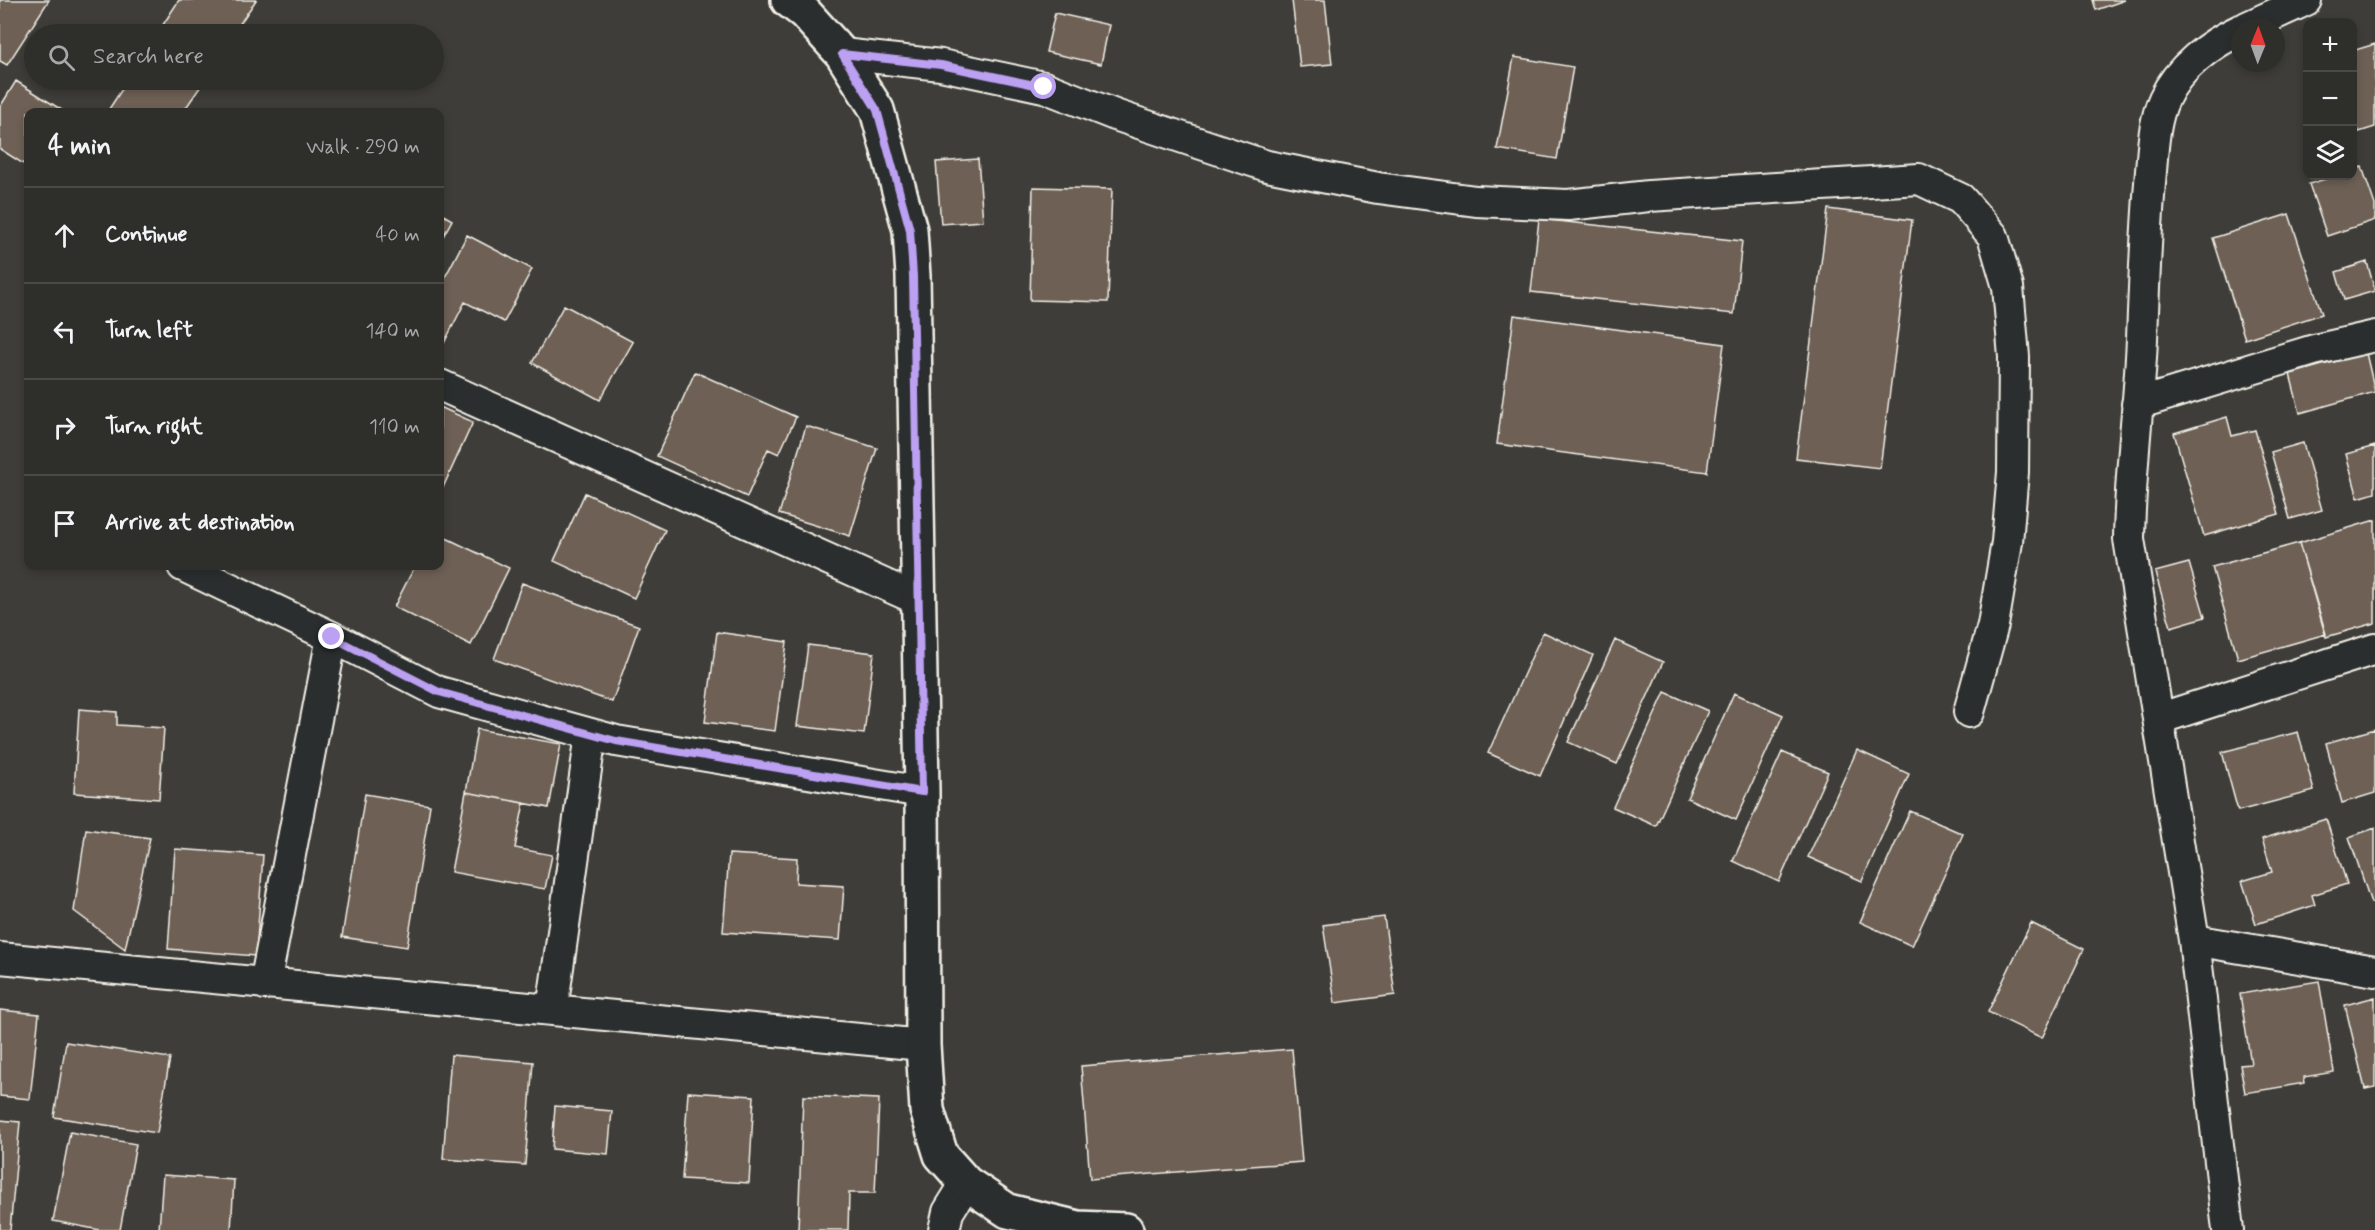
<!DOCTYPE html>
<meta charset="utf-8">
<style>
:root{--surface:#2e2e2b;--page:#363633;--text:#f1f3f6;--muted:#a7a8a9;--line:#494a47}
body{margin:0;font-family:Mynerve,sans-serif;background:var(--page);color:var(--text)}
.controls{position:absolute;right:18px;top:18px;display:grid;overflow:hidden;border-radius:12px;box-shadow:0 3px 9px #0003}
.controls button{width:54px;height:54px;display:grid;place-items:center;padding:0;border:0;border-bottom:2px solid var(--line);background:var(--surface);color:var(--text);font:30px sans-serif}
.compass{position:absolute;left:2231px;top:18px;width:54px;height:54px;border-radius:50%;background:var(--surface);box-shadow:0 3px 9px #0003;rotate:1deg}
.stop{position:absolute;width:18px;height:18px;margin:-14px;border:4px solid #bca0f2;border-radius:50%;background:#fff}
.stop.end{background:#bca0f2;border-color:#fff;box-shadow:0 2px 6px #0008}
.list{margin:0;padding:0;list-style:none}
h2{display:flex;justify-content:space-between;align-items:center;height:78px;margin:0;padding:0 24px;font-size:26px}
h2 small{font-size:20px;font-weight:400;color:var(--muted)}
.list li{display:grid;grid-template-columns:39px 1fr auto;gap:18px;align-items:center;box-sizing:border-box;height:96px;padding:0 24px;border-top:2px solid var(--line)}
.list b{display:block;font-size:22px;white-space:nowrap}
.list em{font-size:20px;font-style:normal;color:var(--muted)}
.icon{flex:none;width:33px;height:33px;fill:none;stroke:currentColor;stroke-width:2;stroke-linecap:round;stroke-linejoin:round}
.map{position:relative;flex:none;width:2375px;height:1230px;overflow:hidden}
.search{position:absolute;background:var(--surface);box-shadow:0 3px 9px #0003;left:24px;top:24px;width:420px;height:66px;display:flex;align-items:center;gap:15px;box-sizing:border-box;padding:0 21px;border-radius:33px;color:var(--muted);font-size:22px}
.panel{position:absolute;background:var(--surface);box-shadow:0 3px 9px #0003;left:24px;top:108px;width:420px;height:462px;border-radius:12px}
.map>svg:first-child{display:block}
</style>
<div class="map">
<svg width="2375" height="1230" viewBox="0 0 2375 1230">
<rect width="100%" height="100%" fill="#3e3d39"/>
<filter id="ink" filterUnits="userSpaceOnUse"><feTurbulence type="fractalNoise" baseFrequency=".0167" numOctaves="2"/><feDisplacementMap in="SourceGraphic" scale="12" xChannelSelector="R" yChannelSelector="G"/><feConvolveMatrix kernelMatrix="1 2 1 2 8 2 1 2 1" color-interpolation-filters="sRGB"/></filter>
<g filter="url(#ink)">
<path fill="#6e6154" stroke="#f4f1e8" stroke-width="1.5" d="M 0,0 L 49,0 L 7,65 L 0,61 Z
M 179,0 L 256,0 L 233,34 L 157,34 Z
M 1292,0 L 1325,0 L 1332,64 L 1300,67 Z
M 2093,0 L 2125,0 L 2096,10 Z
M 1055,13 L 1109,25 L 1101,64 L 1046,52 Z
M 2375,44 L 2375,127 L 2359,132 L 2352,113 L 2352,51 Z
M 1514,57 L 1573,67 L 1557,159 L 1497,149 Z
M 128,80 L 205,80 L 183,112 L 107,112 Z
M 16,81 L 65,112 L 28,112 L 28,167 L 0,149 L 0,107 Z
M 978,159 L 983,221 L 941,224 L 936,162 Z
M 2362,167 L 2375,205 L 2375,220 L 2327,236 L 2309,184 L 2335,176 L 2352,176 L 2352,170 Z
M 1033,187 L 1112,189 L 1108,302 L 1030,300 Z
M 1828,209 L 1912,220 L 1880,468 L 1796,458 Z
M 440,213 L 452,220 L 440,242 Z
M 2289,214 L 2322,314 L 2245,339 L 2213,238 Z
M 1539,219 L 1742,241 L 1734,314 L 1531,292 Z
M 467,235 L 532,269 L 504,322 L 465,302 L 440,351 L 440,287 Z
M 2367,262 L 2375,291 L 2344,300 L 2336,272 Z
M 564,305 L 633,342 L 600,400 L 532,363 Z
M 1514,315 L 1724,344 L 1707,472 L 1497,444 Z
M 2366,353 L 2375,392 L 2300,413 L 2290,374 Z
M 695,372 L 796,417 L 779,454 L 768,449 L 747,497 L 657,456 Z
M 440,407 L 473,422 L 440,494 Z
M 2227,417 L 2232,436 L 2255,430 L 2279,514 L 2204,536 L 2174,433 Z
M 806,426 L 877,448 L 850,536 L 779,514 Z
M 2303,443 L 2322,510 L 2290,519 L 2271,452 Z
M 2375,446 L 2375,493 L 2358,498 L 2346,454 Z
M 585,493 L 665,530 L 634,598 L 554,561 Z
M 2375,520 L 2375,623 L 2326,637 L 2299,543 Z
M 440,535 L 509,568 L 471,645 L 394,607 L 415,566 L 440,566 Z
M 2299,543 L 2326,634 L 2238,659 L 2212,567 Z
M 2189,563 L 2205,617 L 2171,627 L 2155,572 Z
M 522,583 L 639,626 L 612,702 L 494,659 Z
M 717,632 L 787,642 L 775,731 L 705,722 Z
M 1543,632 L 1593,655 L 1540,776 L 1488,753 Z
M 1615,640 L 1663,662 L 1617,764 L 1568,742 Z
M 808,645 L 874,653 L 864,734 L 797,726 Z
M 1665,692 L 1708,711 L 1656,826 L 1613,807 Z
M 1734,693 L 1783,715 L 1736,820 L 1687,798 Z
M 79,709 L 117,712 L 117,725 L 164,728 L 159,799 L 74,793 Z
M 477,729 L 561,744 L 549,808 L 466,792 Z
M 2375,729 L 2375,793 L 2342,803 L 2326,743 Z
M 2298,732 L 2314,791 L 2238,811 L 2222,752 Z
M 1857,750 L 1909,774 L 1862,881 L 1808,857 Z
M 1782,752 L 1828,772 L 1779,882 L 1733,861 Z
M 466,792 L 524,803 L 515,848 L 552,855 L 545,889 L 451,872 Z
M 365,794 L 430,805 L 407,947 L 342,937 Z
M 1910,811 L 1963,834 L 1912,946 L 1860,922 Z
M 2326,819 L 2347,884 L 2312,895 L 2315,905 L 2256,924 L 2242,881 L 2272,872 L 2262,839 Z
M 2375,828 L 2375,902 L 2371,903 L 2349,837 Z
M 86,829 L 150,838 L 125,949 L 74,911 Z
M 175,849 L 263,855 L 256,956 L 168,949 Z
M 729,854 L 797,858 L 796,883 L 844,886 L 840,940 L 723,932 Z
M 1384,917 L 1395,995 L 1335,1003 L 1323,925 Z
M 2031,923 L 2084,949 L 2042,1038 L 1988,1012 Z
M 2319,981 L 2334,1072 L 2304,1077 L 2305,1083 L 2245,1093 L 2240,1065 L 2251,1064 L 2240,994 Z
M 2375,997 L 2375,1087 L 2365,1089 L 2345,1005 Z
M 0,1010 L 39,1014 L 30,1099 L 0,1096 Z
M 66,1042 L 170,1058 L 157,1133 L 54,1117 Z
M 1292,1049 L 1302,1162 L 1090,1179 L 1081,1066 Z
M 451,1055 L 533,1062 L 525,1165 L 443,1159 Z
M 688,1092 L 754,1096 L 749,1183 L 682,1179 Z
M 803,1096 L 879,1099 L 875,1193 L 849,1193 L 848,1230 L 798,1230 Z
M 555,1106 L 612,1111 L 608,1154 L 552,1149 Z
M 0,1120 L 20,1122 L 10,1230 L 0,1230 Z
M 70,1132 L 136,1144 L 120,1230 L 100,1230 L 53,1221 Z
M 163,1175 L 234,1180 L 231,1230 L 159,1230 Z"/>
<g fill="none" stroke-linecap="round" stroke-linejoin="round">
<defs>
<path id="minor" d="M 2247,27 L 2306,0
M 842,54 L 941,65 L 1044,87 L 1115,115 L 1267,166 L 1378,188 L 1476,201 L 1568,205 L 1649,196 L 1919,179 L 1961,199 L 1993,236 L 2008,287 L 2014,357 L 2013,472 L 2007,542 L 1993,625 L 1969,712
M 440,385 L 919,600
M 2137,404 L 2314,350 L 2375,336
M 183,566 L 332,637 L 439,692 L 616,741 L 922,792
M 2158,719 L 2375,649
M 2194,940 L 2375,971
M 0,958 L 923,1045
M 265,984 L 332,637
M 552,1010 L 591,734
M 944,1230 L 948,1212 L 966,1183
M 2228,1230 L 2194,940 L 2129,539 C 2130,472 2139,406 2142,339 C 2144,283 2146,227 2151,171 C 2153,147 2154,121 2164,99 C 2178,68 2210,44 2240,30"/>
<path id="secondary" d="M 788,0 L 805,13 L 842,54 L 877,110 L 910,230 L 913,276 L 922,792 L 923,1045 L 927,1110 L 941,1155 L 966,1183 L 1008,1211 L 1078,1228 L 1126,1230"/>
</defs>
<use href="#minor" stroke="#f4f1e8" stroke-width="34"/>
<use href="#secondary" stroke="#f4f1e8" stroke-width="38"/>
<use href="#minor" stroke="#2a2d2e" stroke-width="30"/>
<use href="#secondary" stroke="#2a2d2e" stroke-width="33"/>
</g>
</g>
<g fill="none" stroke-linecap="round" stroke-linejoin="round" filter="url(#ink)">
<path stroke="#bca0f2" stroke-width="8" d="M 332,637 L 439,692 L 616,741 L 922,792 L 913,276 L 910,230 L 877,110 L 842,54 L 941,65 L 1044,87"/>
</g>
</svg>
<div class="controls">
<button>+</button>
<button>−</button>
<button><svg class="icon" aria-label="layers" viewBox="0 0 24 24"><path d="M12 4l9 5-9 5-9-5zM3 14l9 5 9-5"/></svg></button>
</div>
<svg class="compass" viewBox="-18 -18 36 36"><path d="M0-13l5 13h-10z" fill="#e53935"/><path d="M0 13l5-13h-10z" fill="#a7a8a9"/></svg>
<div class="stop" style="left:1044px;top:87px"></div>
<div class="stop end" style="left:332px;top:637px"></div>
<div class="search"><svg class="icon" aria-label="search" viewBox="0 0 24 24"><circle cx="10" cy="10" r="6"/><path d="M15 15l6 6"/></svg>Search here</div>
<section class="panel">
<h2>4 min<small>Walk · 290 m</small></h2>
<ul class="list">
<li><svg class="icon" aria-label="ahead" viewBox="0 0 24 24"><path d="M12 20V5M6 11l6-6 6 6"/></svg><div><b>Continue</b></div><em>40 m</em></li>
<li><svg class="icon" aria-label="left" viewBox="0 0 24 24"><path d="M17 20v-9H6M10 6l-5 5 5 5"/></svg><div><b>Turn left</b></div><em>140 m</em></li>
<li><svg class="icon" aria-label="right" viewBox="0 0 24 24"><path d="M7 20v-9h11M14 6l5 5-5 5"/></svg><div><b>Turn right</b></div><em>110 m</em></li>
<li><svg class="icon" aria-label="arrive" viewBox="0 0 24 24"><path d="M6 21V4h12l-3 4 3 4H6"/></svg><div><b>Arrive at destination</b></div></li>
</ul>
</section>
</div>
